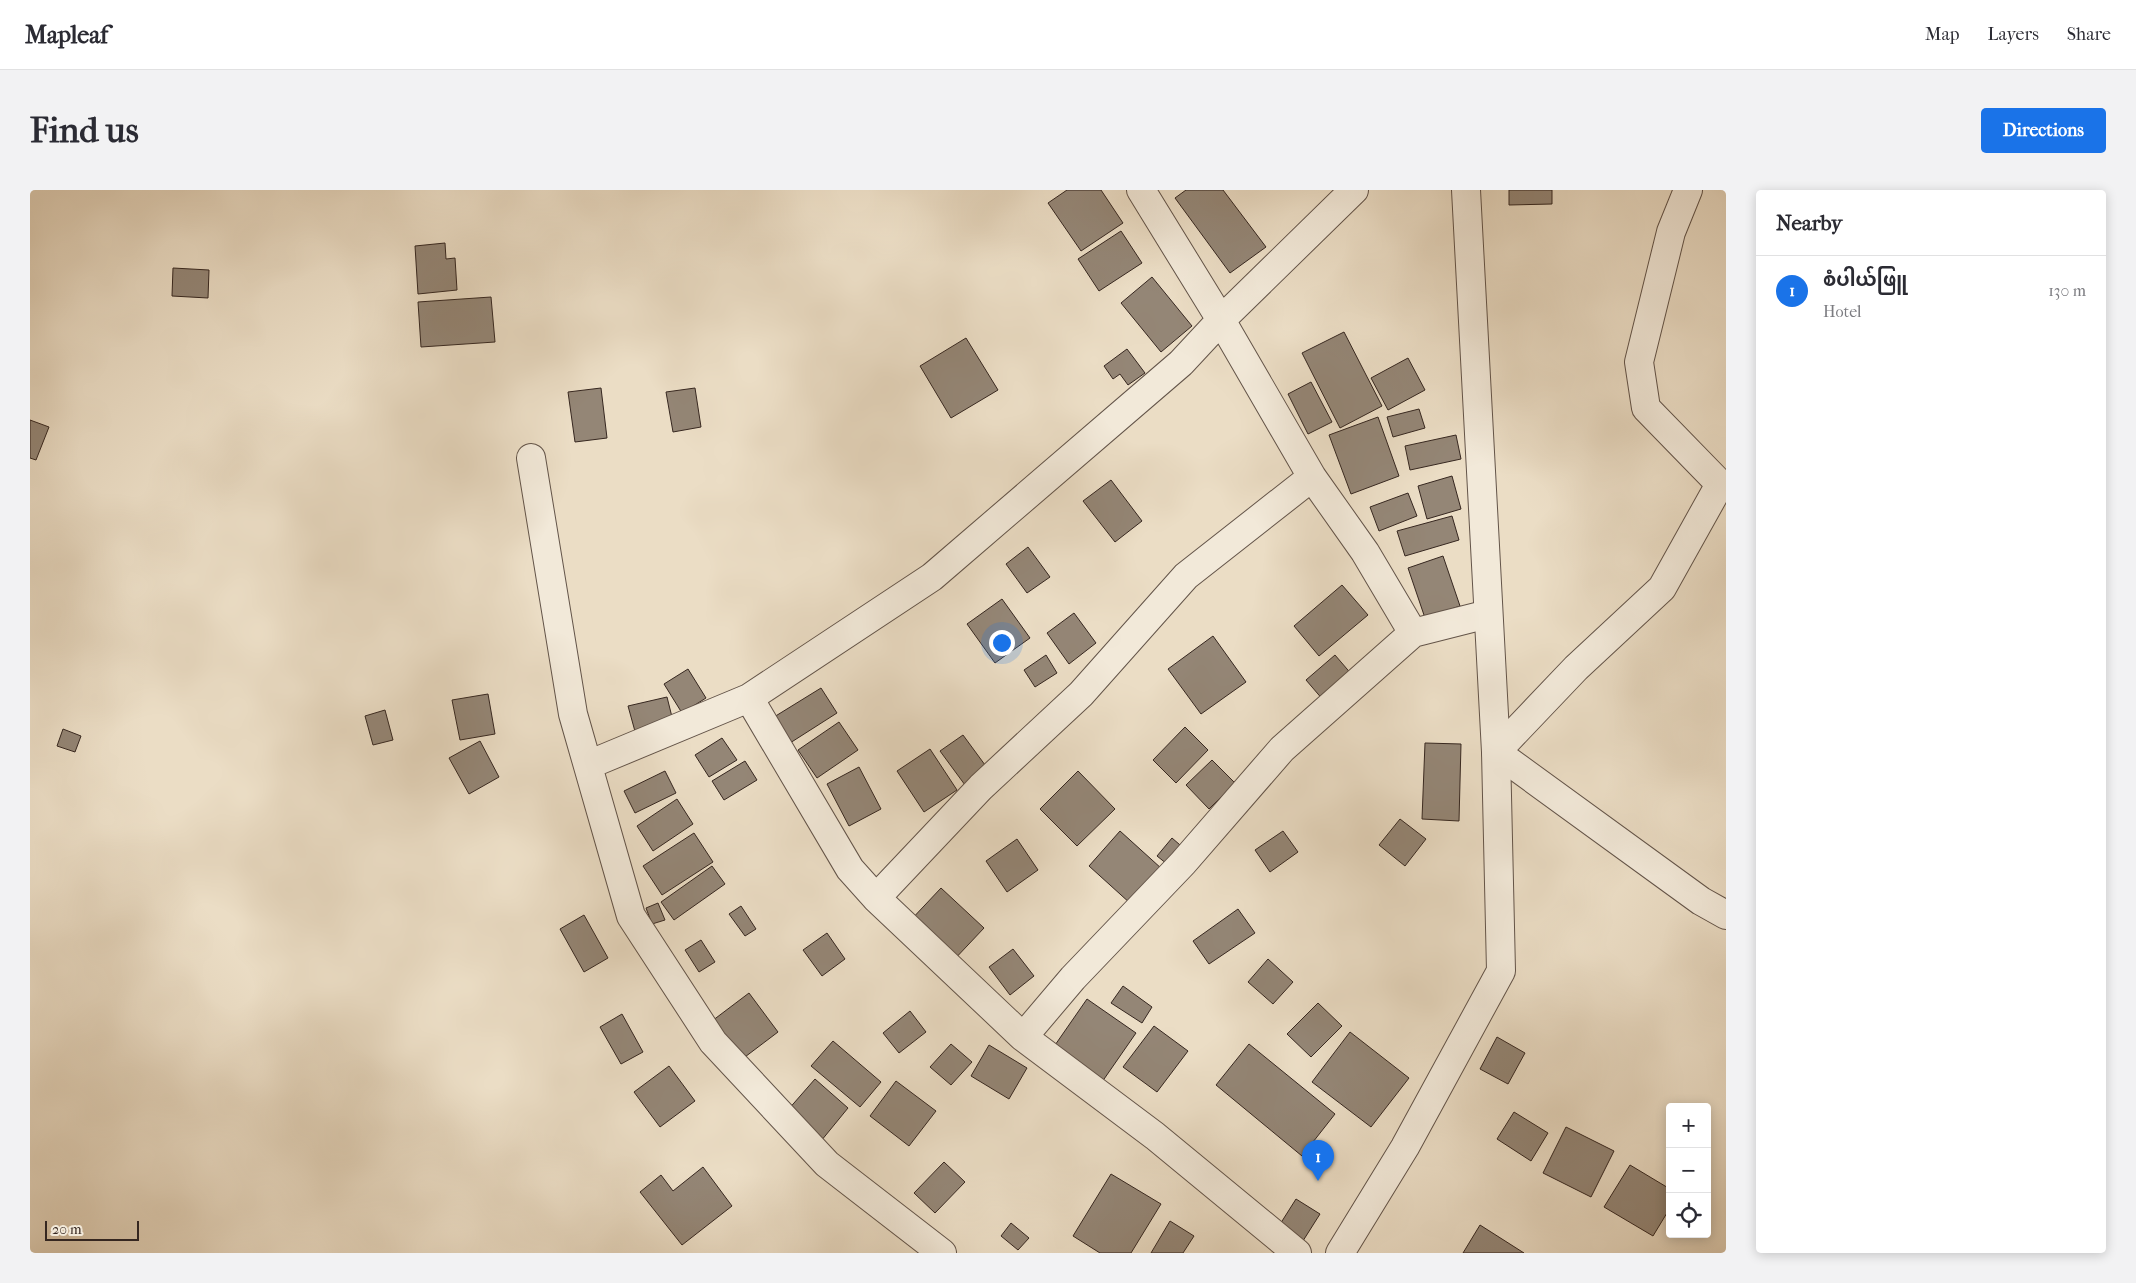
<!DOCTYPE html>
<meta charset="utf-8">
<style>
:root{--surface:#fff;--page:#f2f2f3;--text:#2b2b33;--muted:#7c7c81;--line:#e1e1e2;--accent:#1a73e8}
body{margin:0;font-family:"IM FELL French Canon","Noto Sans Myanmar",serif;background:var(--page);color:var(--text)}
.controls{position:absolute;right:15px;bottom:15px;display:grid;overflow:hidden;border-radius:5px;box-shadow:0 2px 12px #0003}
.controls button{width:45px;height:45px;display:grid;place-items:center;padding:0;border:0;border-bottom:1px solid var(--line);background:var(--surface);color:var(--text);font:25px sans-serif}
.scale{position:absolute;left:15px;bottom:12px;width:94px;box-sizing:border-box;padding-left:5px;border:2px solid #362720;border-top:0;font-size:14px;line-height:18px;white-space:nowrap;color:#362720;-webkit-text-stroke:4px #f2e9d9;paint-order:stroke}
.you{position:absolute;left:971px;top:452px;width:18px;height:18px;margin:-12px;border:4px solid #fff;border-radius:50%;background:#1a73e8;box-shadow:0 0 0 8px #1a73e833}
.badge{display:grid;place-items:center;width:32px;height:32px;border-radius:50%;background:var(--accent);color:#fff;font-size:16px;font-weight:700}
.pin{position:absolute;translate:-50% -41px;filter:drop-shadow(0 1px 2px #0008)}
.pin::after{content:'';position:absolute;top:26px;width:18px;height:15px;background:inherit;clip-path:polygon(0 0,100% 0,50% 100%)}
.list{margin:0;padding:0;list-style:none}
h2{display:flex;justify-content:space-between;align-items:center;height:65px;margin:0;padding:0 20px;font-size:21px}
h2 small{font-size:16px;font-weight:400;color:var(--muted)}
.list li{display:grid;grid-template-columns:32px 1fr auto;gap:15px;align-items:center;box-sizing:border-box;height:70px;padding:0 20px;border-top:1px solid var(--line)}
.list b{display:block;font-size:19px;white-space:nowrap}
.list p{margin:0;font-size:16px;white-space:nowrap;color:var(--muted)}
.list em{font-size:16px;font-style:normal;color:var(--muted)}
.icon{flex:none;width:28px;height:28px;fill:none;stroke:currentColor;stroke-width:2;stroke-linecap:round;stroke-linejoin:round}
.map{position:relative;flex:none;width:1696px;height:1063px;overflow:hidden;border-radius:5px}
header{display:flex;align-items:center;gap:30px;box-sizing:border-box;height:70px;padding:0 25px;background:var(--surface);border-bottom:1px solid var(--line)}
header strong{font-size:24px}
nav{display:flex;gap:28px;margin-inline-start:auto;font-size:18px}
.intro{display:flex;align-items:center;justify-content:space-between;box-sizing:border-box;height:120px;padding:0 30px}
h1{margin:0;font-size:35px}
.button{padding:12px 22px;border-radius:5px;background:var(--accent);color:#fff;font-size:18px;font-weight:700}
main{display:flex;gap:30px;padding:0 30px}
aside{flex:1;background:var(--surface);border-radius:5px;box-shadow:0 2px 12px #0003}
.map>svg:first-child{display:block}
</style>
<header>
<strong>Mapleaf</strong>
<nav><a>Map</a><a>Layers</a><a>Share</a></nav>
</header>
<div class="intro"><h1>Find us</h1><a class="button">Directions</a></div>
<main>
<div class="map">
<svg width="1696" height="1063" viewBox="0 0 1696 1063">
<rect width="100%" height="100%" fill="#ebddc5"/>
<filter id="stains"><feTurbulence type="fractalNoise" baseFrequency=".004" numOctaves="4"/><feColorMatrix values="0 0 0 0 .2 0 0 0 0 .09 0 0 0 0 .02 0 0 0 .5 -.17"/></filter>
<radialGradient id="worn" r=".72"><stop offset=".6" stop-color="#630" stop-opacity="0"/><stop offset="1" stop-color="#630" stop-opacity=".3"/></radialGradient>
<path fill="#948676" stroke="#362720" d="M 1037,0 L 1071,0 L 1093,33 L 1051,61 L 1018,13 Z
M 1156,0 L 1193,0 L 1236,57 L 1200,83 L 1145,8 Z
M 1479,0 L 1522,0 L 1522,14 L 1479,15 Z
M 1091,41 L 1112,73 L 1069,101 L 1048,69 Z
M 415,53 L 416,69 L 425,68 L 427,100 L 388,104 L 385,56 Z
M 143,78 L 179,80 L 178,108 L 142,106 Z
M 1122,87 L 1162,136 L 1131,162 L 1091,113 Z
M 461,107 L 465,152 L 391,157 L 388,112 Z
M 1314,142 L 1352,216 L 1310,238 L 1272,163 Z
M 936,148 L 968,200 L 921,228 L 890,176 Z
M 1097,159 L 1115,183 L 1098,195 L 1090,184 L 1083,189 L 1074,176 Z
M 1378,168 L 1395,200 L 1358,220 L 1341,188 Z
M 1281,192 L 1302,232 L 1278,244 L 1258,204 Z
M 571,198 L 577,248 L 545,252 L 538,202 Z
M 665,198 L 671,237 L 643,242 L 636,202 Z
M 1389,219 L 1395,238 L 1363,247 L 1357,227 Z
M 1348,227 L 1369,286 L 1321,304 L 1299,245 Z
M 0,230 L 19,237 L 6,270 L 0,268 Z
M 1426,245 L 1431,269 L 1380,280 L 1375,256 Z
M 1422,286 L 1431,319 L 1397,329 L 1388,296 Z
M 1081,290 L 1112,331 L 1085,352 L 1053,311 Z
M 1378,303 L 1387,326 L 1349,341 L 1340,317 Z
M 1422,326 L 1429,350 L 1375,366 L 1367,341 Z
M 998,357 L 1020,387 L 997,403 L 976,374 Z
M 1413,366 L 1430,416 L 1395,428 L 1378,378 Z
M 1312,395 L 1338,425 L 1289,466 L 1264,436 Z
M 972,409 L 1000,448 L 965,473 L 937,434 Z
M 1044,423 L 1066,453 L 1039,474 L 1017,443 Z
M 1183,446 L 1216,492 L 1171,524 L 1138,479 Z
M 1016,465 L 1027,483 L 1005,497 L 994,480 Z
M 1305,465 L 1323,486 L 1294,511 L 1276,490 Z
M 658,479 L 676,508 L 652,523 L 634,494 Z
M 791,498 L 807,523 L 760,553 L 744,527 Z
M 458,504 L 465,544 L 430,550 L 422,510 Z
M 637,507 L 644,535 L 606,545 L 598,516 Z
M 355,520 L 363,550 L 343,555 L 335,526 Z
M 809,532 L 828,560 L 787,588 L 768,560 Z
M 1155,537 L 1178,560 L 1146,593 L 1123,570 Z
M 33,539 L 51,546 L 45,562 L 27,556 Z
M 933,545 L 958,579 L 935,595 L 910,561 Z
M 692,548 L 707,570 L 679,587 L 665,565 Z
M 450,551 L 469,587 L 439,604 L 419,568 Z
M 1395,553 L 1431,554 L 1429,631 L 1392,629 Z
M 900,559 L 927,600 L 894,622 L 867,581 Z
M 1182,570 L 1205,593 L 1179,619 L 1156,595 Z
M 715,571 L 727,590 L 694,610 L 682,591 Z
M 829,577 L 851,619 L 819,636 L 797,594 Z
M 635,581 L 646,603 L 605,623 L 594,601 Z
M 1048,581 L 1085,619 L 1047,656 L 1010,619 Z
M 647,609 L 663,634 L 623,661 L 607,636 Z
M 1370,629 L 1396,649 L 1375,676 L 1349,655 Z
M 1090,641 L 1132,679 L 1101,714 L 1059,676 Z
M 1253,641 L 1268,662 L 1240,682 L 1225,660 Z
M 664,643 L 683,672 L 632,705 L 613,676 Z
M 1142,648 L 1157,661 L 1142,678 L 1127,666 Z
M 987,649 L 1008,680 L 977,702 L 956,671 Z
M 682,676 L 695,694 L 644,730 L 631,712 Z
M 911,698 L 954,738 L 921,773 L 878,733 Z
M 628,713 L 635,730 L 622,734 L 616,718 Z
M 711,716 L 726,739 L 715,746 L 699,724 Z
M 1208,719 L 1225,743 L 1179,774 L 1163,751 Z
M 554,725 L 578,768 L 554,782 L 530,739 Z
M 797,743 L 815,769 L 792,786 L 773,760 Z
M 671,750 L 685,772 L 669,782 L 655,760 Z
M 983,759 L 1004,786 L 980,805 L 959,777 Z
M 1238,769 L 1263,792 L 1243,814 L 1218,792 Z
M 1093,796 L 1122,817 L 1112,833 L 1081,813 Z
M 719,803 L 748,842 L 707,873 L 678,834 Z
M 1057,809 L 1106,843 L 1072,892 L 1023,858 Z
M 1288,813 L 1312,836 L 1281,867 L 1257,844 Z
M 880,821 L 896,842 L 869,863 L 853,843 Z
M 592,824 L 613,862 L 591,874 L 570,837 Z
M 1124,836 L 1158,861 L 1127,902 L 1093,877 Z
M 1320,842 L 1379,888 L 1341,937 L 1282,892 Z
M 1467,847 L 1495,863 L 1478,894 L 1450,879 Z
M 803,851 L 851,892 L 830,917 L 781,876 Z
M 921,854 L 942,872 L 921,895 L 900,877 Z
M 1219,854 L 1305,924 L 1272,966 L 1186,895 Z
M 959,855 L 997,878 L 979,909 L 941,886 Z
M 639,876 L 665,911 L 630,937 L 604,902 Z
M 785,889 L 818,918 L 791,951 L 757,921 Z
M 866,891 L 906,921 L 879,956 L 840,926 Z
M 1484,922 L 1518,943 L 1501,971 L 1467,949 Z
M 1536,937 L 1584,961 L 1561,1007 L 1513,983 Z
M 914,972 L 935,992 L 905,1023 L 884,1003 Z
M 1600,975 L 1640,999 L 1640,1018 L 1623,1046 L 1574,1017 Z
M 673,977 L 702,1016 L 652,1055 L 610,1002 L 631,985 L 643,1001 Z
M 1081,984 L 1131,1014 L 1101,1063 L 1070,1063 L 1043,1046 Z
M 1266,1009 L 1290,1024 L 1271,1054 L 1247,1039 Z
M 1140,1031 L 1164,1046 L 1153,1063 L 1121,1063 Z
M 981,1033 L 999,1048 L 988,1060 L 971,1046 Z
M 1450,1035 L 1494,1063 L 1433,1063 Z"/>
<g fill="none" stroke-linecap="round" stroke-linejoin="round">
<defs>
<path id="minor" d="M 1111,0 L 1191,130 L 1282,287 L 1335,362 L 1383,443 L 1458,424
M 1658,0 L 1641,42 L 1609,172 L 1616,218 L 1690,294 L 1632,398 L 1546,478 L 1466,562 L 1671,711 L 1696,725
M 501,268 L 543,524 L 601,726 L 683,852 L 797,974 L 912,1063
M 719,508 L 820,679 L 846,708 L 993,847 L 1125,946 L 1267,1063
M 558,575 L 719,508 L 902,387 L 1151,173 L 1191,130 L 1324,0
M 846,708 L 951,597 L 1051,504 L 1156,386 L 1282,287
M 993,847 L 1043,788 L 1153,673 L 1252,559 L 1383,443"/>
<path id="tertiary" d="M 1310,1063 L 1375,957 L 1471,781 L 1466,562 L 1436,0"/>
</defs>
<use href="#minor" stroke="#635449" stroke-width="30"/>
<use href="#tertiary" stroke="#635449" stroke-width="30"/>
<use href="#minor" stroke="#f2e9d9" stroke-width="28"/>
<use href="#tertiary" stroke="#f2e9d9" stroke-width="28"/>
</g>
<rect width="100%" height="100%" filter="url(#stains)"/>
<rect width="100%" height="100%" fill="url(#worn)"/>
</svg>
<div class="controls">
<button>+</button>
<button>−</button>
<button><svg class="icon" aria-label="locate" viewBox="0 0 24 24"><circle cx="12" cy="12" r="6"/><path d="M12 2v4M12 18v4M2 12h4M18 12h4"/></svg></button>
</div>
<div class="scale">20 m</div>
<div class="you"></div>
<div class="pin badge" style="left:1288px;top:991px">1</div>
</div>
<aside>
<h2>Nearby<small></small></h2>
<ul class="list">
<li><span class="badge">1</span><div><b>စံပါယ်ဖြူ</b><p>Hotel</p></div><em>130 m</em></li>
</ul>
</aside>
</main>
